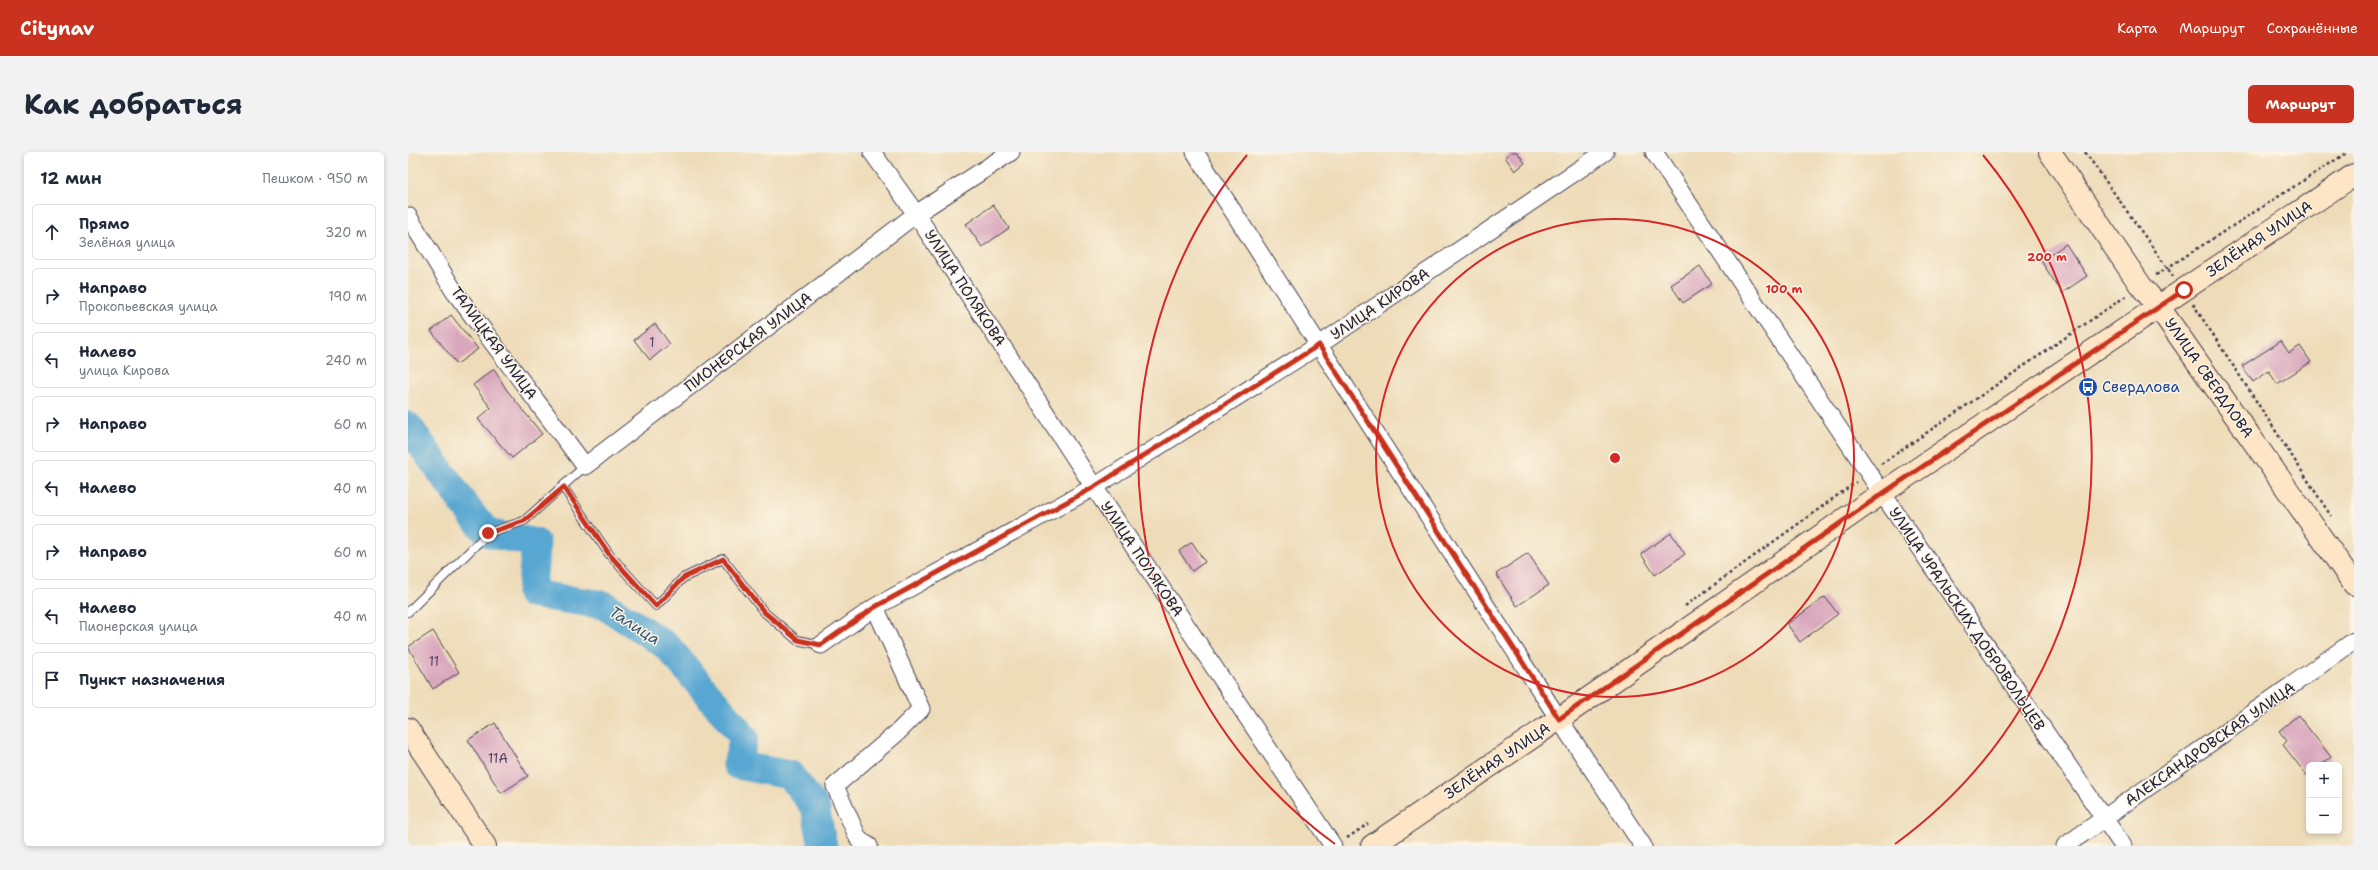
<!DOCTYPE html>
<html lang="ru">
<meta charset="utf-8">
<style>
:root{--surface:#fff;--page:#f2f2f3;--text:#1f2937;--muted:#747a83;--line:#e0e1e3;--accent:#c8321e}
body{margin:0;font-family:"Shantell Sans",sans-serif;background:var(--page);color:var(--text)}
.controls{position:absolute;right:12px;bottom:12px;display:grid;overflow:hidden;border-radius:6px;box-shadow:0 2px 6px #0003}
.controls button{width:36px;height:36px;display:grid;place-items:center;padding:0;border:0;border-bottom:1px solid var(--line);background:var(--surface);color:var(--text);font:20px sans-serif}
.stop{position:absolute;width:12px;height:12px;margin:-9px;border:3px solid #c8321e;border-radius:50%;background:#fff}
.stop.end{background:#c8321e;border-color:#fff;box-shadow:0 1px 4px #0008}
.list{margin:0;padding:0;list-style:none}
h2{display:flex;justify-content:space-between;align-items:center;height:52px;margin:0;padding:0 16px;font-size:17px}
h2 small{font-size:13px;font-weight:400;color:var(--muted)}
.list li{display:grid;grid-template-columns:26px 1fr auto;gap:12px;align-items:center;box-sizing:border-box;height:56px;margin:0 8px 8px;padding:0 8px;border:1px solid var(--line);border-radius:6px}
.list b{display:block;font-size:15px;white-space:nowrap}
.list p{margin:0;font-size:13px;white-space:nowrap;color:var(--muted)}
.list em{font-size:13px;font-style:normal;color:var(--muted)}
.icon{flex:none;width:22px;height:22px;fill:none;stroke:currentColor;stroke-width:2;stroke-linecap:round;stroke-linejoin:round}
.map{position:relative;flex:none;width:1946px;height:694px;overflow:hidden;border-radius:6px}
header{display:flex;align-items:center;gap:24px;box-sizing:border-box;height:56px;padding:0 20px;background:var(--accent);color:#fff}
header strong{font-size:19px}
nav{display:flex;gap:22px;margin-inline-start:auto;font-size:14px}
.intro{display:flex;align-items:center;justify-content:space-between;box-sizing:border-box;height:96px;padding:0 24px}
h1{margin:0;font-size:28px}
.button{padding:10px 18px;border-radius:6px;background:var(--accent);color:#fff;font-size:14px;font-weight:700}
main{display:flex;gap:24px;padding:0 24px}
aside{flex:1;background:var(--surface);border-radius:6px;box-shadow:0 2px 6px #0003}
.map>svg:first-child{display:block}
</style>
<header>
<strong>Citynav</strong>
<nav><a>Карта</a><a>Маршрут</a><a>Сохранённые</a></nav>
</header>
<div class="intro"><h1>Как добраться</h1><a class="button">Маршрут</a></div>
<main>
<aside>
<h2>12 мин<small>Пешком · 950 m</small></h2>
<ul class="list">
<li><svg class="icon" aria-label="ahead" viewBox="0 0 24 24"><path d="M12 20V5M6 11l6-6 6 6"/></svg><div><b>Прямо</b><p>Зелёная улица</p></div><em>320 m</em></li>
<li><svg class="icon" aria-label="right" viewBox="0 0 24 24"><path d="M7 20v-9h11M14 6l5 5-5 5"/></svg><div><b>Направо</b><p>Прокопьевская улица</p></div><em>190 m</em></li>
<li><svg class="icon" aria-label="left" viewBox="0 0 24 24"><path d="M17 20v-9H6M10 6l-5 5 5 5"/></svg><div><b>Налево</b><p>улица Кирова</p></div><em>240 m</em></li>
<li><svg class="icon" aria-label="right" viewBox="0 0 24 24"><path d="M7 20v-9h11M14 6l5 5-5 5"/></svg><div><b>Направо</b></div><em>60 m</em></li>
<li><svg class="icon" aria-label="left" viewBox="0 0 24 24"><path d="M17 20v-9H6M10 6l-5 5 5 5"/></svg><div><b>Налево</b></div><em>40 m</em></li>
<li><svg class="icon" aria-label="right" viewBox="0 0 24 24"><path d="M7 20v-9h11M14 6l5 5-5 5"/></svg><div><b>Направо</b></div><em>60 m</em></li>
<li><svg class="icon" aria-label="left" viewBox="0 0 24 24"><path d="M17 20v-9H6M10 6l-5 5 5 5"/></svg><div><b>Налево</b><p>Пионерская улица</p></div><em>40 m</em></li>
<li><svg class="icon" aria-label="arrive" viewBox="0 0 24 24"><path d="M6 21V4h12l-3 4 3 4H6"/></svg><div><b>Пункт назначения</b></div></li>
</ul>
</aside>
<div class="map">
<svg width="1946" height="694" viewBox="0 0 1946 694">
<rect width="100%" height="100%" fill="#fcf5e5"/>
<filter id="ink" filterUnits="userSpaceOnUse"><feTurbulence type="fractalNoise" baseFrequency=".025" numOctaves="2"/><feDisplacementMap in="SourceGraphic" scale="8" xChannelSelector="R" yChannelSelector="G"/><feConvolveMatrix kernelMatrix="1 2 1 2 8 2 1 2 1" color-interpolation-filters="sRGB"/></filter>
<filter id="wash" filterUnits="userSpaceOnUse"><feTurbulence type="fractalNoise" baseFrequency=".012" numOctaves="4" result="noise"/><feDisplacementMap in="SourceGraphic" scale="16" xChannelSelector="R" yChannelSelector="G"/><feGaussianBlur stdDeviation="0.9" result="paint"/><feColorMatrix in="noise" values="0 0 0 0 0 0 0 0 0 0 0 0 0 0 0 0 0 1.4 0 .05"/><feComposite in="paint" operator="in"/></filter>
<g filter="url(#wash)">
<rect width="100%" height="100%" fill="#eedcb9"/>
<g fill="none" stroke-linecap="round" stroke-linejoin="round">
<path stroke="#58a7d2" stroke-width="29" d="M 0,274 L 64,363 L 80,381 L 128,391 L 123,442 L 196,453 L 259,494 L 336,585 L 329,613 L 382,623 L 407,655 L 415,694"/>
</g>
<g id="blocks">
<path fill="#d9a7bd" d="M 1103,0 L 1109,0 L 1117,11 L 1107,19 L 1097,5 Z
M 585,53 L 601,76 L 574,95 L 558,72 Z
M 1658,92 L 1679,124 L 1654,141 L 1633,109 Z
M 1292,114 L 1304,132 L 1275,151 L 1263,133 Z
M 43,163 L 70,197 L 49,212 L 23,179 Z
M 247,172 L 262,192 L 242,208 L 226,188 Z
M 1873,189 L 1881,201 L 1892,194 L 1903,210 L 1869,232 L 1861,219 L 1845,230 L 1834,214 Z
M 86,217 L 98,237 L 134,282 L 104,306 L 70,267 L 83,256 L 65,233 Z
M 1263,381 L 1277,402 L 1247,423 L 1233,402 Z
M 784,390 L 797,410 L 784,419 L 771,399 Z
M 1120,401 L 1141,433 L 1109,454 L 1088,422 Z
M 1417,445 L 1430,462 L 1392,490 L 1379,472 Z
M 25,479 L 51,520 L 25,537 L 0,495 Z
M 1890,563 L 1923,605 L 1913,613 L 1901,613 L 1901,626 L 1875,593 L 1879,589 L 1871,579 Z
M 87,571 L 120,624 L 93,641 L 60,588 Z"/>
</g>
</g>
<g filter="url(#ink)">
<use href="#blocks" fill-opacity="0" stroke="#413e4e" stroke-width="1"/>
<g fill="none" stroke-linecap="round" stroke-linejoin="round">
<defs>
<path id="lane" d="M 155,335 L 201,402 L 248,454 L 275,426 L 315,407 L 356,460 L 389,488 L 413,493
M 0,460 L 80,381 L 116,369 L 177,314"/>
<path id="street" d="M 464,0 L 508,62 L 686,335 L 925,694
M 787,0 L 1141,552 L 1235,694
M 1246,0 L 1474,341 L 1715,694
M 0,64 L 46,139 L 177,314 L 508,62 L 603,0
M 413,493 L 467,455 L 686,335 L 911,193 L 1197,0
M 461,694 L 451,688 L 427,634 L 490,580 L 513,557 L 467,455
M 1657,694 L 1946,489"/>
<path id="secondary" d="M 1642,0 L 1733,134 L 1750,154 L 1946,432
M 0,577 L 77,694
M 964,694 L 1151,567 L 1474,341 L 1946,23"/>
</defs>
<use href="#lane" stroke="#413e4e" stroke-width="10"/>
<use href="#street" stroke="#413e4e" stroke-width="19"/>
<use href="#secondary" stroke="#413e4e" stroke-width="24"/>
<path stroke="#413e4e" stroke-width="2.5" stroke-dasharray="3 3" stroke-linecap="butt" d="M 1677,0 L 1765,124
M 1748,123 L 1940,0
M 1785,152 L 1923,364
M 1473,312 L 1718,144
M 1277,454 L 1448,330
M 939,686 L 960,672"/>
<use href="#lane" stroke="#fff" stroke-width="8"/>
<use href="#street" stroke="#fff" stroke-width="17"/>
<use href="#secondary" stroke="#fde5c5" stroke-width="22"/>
</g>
</g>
<g fill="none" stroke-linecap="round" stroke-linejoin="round" filter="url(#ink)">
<path stroke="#c8321e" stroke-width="5" d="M 80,381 L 116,369 L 156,335 L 201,402 L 248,454 L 275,426 L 315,407 L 356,460 L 390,488 L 413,493 L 467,455 L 686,335 L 911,193 L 1151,567 L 1474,342 L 1776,138"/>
</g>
<g fill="none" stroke="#d62828" stroke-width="2">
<circle cx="1207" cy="306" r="239"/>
<path d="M927 692A477 477 0 0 1 839 3M1575 3A477 477 0 0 1 1487 692"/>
</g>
<defs>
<symbol id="bus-disc" viewBox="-11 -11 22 22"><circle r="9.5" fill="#1a4fb4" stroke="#fcf5e5"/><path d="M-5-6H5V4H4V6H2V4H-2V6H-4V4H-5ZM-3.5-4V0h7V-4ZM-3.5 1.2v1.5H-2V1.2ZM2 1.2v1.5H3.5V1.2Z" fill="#fff"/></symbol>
</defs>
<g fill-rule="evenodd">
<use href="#bus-disc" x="1669" y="224" width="22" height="22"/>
</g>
<g text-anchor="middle" stroke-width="3" stroke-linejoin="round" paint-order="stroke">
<g font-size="13" fill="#50435c">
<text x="244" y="195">1</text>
<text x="26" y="514">11</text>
<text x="90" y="611">11А</text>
</g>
<g font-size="15" fill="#22223b" stroke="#fcf5e5">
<text transform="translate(1851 87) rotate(-34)" y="5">ЗЕЛЁНАЯ УЛИЦА</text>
<text transform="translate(557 136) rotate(57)" y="5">УЛИЦА ПОЛЯКОВА</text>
<text transform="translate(972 152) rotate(-34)" y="5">УЛИЦА КИРОВА</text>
<text transform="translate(340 190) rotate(-37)" y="5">ПИОНЕРСКАЯ УЛИЦА</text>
<text transform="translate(86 191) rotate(54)" y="5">ТАЛИЦКАЯ УЛИЦА</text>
<text transform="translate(1801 226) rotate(55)" y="5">УЛИЦА СВЕРДЛОВА</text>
<text transform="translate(734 407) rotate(56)" y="5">УЛИЦА ПОЛЯКОВА</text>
<text transform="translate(1559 467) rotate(56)" y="5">УЛИЦА УРАЛЬСКИХ ДОБРОВОЛЬЦЕВ</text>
<text transform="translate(1802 592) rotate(-35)" y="5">АЛЕКСАНДРОВСКАЯ УЛИЦА</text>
<text transform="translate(1089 609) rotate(-34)" y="5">ЗЕЛЁНАЯ УЛИЦА</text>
</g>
<g font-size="15" fill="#164399" stroke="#fcf5e5" text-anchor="start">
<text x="1694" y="240">Свердлова</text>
</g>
<g font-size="16" font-style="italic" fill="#385777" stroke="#fcf5e5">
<text transform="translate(227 473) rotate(33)" y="6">Талица</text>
</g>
</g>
<circle cx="1207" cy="306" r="6" fill="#d62828" stroke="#fcf5e5" stroke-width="2"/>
<g font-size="12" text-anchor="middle" font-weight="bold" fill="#d62828" stroke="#fcf5e5" stroke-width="3" stroke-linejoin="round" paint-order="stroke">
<text x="1639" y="109">200 m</text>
<text x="1376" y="141">100 m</text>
</g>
</svg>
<div class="controls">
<button>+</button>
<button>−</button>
</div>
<div class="stop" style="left:1776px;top:138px"></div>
<div class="stop end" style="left:80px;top:381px"></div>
</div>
</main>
